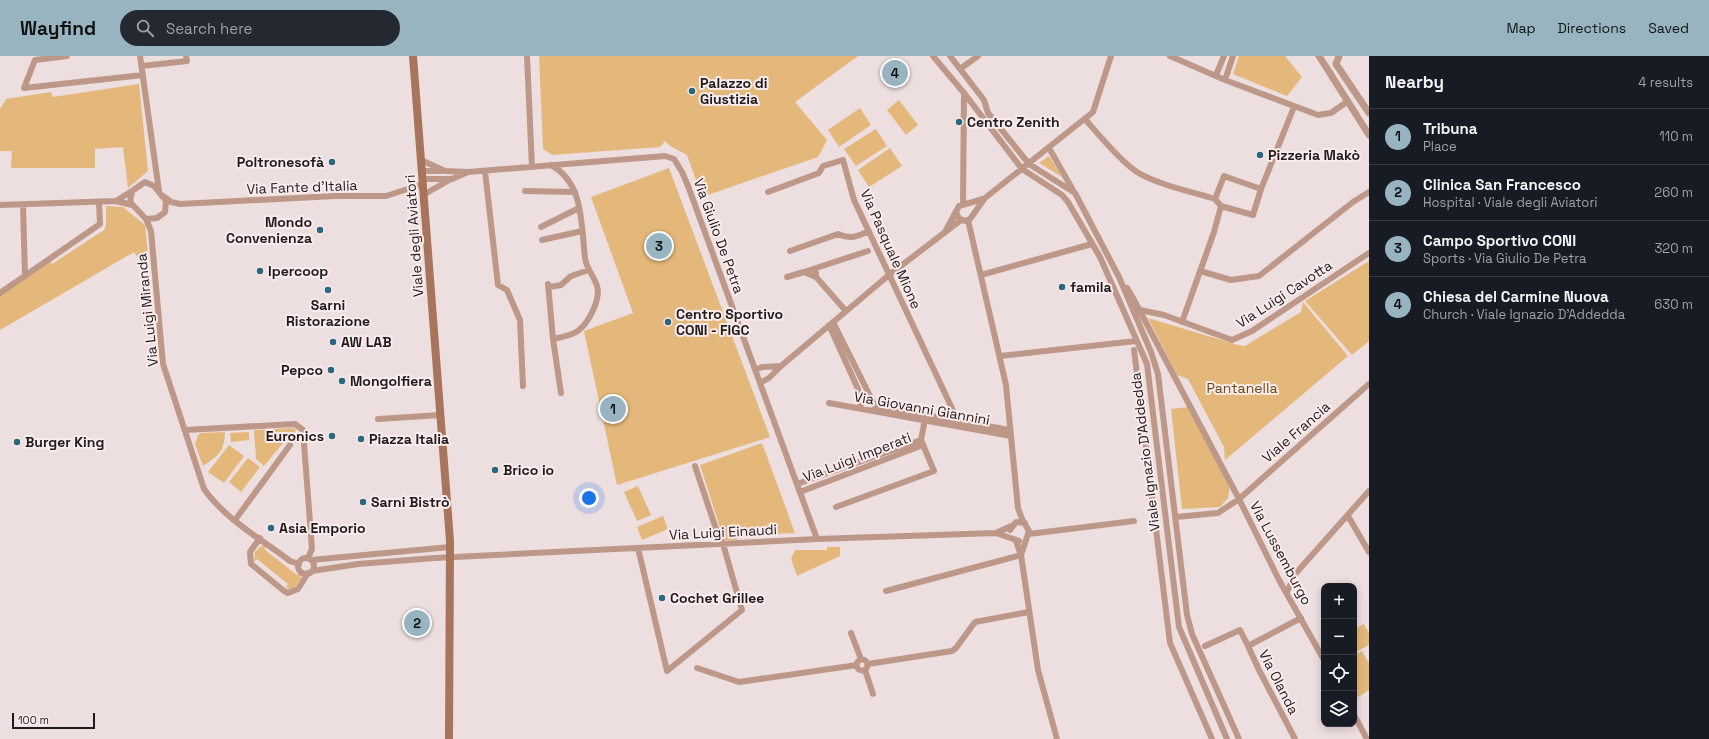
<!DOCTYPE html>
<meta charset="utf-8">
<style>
:root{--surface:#171b24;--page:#242831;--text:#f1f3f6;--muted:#9ea1a6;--line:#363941;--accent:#98b4c0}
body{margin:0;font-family:"Space Grotesk",sans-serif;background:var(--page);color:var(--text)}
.controls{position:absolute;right:12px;bottom:12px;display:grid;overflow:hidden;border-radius:8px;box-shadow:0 2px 10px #0003}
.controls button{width:36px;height:36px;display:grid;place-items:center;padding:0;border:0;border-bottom:1px solid var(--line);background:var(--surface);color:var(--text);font:20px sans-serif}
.scale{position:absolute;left:12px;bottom:10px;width:83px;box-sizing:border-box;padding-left:4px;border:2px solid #211c1c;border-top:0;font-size:11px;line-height:14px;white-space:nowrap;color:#211c1c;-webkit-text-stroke:3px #faebec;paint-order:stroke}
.you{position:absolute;left:589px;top:442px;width:14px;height:14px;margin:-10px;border:3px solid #fff;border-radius:50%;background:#1a73e8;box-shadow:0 0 0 6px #1a73e833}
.badge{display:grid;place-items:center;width:26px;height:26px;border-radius:50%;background:var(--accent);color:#111;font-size:13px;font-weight:700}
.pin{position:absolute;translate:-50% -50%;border:2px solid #fff;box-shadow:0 1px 4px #0006}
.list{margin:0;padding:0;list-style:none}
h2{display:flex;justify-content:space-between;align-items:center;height:52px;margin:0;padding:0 16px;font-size:17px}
h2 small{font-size:13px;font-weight:400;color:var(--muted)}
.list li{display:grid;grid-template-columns:26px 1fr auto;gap:12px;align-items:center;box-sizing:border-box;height:56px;padding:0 16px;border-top:1px solid var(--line)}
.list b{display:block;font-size:15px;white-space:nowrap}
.list p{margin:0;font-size:13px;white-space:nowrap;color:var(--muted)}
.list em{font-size:13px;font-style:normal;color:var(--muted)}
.icon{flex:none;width:22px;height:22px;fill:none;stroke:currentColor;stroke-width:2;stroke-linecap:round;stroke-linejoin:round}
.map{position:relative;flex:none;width:1369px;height:683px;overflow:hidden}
header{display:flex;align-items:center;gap:24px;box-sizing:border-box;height:56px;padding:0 20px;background:var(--accent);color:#111}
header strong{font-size:19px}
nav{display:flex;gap:22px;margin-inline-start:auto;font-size:14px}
.search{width:280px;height:36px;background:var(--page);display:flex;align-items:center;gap:10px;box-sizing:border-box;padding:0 14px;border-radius:22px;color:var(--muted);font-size:15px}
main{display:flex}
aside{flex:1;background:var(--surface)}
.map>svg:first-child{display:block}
</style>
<header>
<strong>Wayfind</strong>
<div class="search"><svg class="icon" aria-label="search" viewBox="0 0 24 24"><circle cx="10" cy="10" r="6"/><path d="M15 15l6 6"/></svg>Search here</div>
<nav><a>Map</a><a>Directions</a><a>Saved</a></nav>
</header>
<main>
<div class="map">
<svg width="1369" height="683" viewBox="0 0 1369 683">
<rect width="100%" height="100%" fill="#eddedf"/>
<path fill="#e4b87a" d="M 539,0 L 858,0 L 795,46 L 827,84 L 818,101 L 702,141 L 687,99 L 670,90 L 665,85 L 660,91 L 552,99 L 543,93 Z
M 1239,0 L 1285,0 L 1302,21 L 1287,40 L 1233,18 Z
M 139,28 L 148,115 L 128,132 L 123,91 L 95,93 L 95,112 L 11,112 L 12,95 L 0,95 L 0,53 L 6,43 L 51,36 L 53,41 Z
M 899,44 L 918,69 L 906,79 L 887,54 Z
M 860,52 L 871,69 L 839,91 L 828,74 Z
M 876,73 L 887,90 L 856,110 L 844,93 Z
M 890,92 L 902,110 L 869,131 L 858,114 Z
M 1049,100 L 1062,121 L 1039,107 Z
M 669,112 L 770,381 L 617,429 L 584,275 L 633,257 L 591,141 Z
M 106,150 L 123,151 L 145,169 L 148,197 L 139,204 L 134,196 L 0,274 L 0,238 L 50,205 L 52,208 L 104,174 L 106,170 Z
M 1369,205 L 1369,285 L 1352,299 L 1305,245 Z
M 1303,246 L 1348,300 L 1225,404 L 1224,391 L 1188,323 L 1177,319 L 1148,262 L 1238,289 L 1245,290 L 1301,256 Z
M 1189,351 L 1230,429 L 1228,442 L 1220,451 L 1182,453 L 1171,353 Z
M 295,372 L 297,388 L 288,381 L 264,410 L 256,403 L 254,374 Z
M 225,376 C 224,396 219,399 203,410 L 195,388 L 198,379 L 201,377 Z
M 249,376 L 249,384 L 231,386 L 230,377 Z
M 762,387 L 795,477 L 737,480 L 737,484 L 724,484 L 700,409 Z
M 229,389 L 244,400 L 224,427 L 208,416 Z
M 248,402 L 260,411 L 241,436 L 229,426 Z
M 638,430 L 651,459 L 637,465 L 624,436 Z
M 663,460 L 668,473 L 642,484 L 637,471 Z
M 261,490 L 265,490 L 265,494 L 297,519 L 300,517 L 301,522 L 295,531 L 289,533 L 286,531 L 288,528 L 257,503 L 254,506 L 255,496 Z
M 827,491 L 840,491 L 840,500 L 797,520 L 791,503 L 795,494 L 827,494 Z
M 1364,568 L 1369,577 L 1369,589 L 1354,597 L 1354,573 Z
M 1362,595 L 1369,607 L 1369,634 L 1358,641 L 1354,633 L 1354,600 Z"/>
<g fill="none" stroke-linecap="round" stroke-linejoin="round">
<path stroke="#bd9888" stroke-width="6" d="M 67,0 L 35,4 L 24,32 L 143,19
M 140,0 L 159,135
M 527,0 L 532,111
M 933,0 L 964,37 L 1022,113 L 1062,139 L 1068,146 L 1100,201 L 1147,308 L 1179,571 L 1227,683
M 950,0 L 984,44 L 988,57 L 1029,108 L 1075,137 L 1119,221 L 1151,296 L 1158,318 L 1187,559 L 1192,578 L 1239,683
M 1170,0 L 1225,24 L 1318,59 L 1331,57 L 1348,45
M 142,10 L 187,5 L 186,0
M 960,13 L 978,0
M 1216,19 L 1224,0
M 1225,24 L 1233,0
M 1085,63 C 1098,78 1121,106 1137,116 C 1156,128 1192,136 1215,143 L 1221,150 L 1253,159 L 1261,133 L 1224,120 L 1215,143
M 1049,92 L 1073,134
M 421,104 L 445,115 L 468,116 L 665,100 L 674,103 L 682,116 L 688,130 L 817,483
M 551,109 C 584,127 581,168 585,202 C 586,212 594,220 597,230 C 601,243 589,266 579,274 C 572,280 562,281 553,283
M 422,115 L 442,115
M 485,115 L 498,229 L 507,234 L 520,264 L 523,330
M 422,123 L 452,123 L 466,117
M 145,126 L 154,130 L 166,145 L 165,156 L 157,162 L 146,163 L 130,146 L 132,135 Z
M 1261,133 L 1294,51
M 525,135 L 575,136
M 768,136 L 819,117 L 823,110 L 843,104 L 854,144 L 958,365
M 423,139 L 451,123
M 163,140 L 171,146 L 180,148 L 335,140 L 386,140 L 423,128
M 116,145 L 132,135
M 963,148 L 964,37
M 0,149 L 116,145 L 132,149
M 23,149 L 25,220
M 956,155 L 959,163 L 966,165 L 970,163 L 985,142 L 1093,56 L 1111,0
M 146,163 L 151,175 L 163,308 L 204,433 C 225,463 261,483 290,505 L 299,508
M 968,164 L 1006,329 L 1018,452 L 1022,463 L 1029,475 L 1021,499
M 541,171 L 579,152
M 946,174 L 959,150 L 983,143
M 542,184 L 582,175
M 790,195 L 838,178 C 850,184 858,180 869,175
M 1200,215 L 1231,224 L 1259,220 L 1353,146 L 1369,136
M 816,217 L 816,221 L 846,255
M 981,219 L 1092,188
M 787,221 L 804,216
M 816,221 L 804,216 L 868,195
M 548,228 L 553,283 L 561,337
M 550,231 L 561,229 L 571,220 L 589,214
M 1127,232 L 1133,242 L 1239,443 L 1279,524 L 1324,604
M 0,237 L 100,168 L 99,146
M 1140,254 L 1164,259 L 1232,284 L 1252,275 L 1369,197
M 833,266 L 875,350 L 1010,374
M 1182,266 L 1214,176 L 1221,150
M 829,269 L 858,333 L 861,353
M 1134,294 L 1170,587 L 1212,683
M 1000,300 L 1136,285
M 755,314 L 762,311 L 781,310
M 760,327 L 769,322 L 781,310 L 889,219 L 961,164
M 829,347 L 1011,380
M 378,363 L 441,359
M 185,374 L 295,368 L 303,374 L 312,493 L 308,502
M 797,428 L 921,384
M 800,436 L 923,389
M 836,451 L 934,415 L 921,384 L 925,363
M 1348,460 L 1369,496
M 1176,461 L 1218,457 L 1239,443 L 1369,328
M 235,464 L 290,389
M 1010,474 L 1016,466 L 1025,467
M 996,477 L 1019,485
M 1029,478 L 1134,465
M 260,482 L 250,496 L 251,508 L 284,535 L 288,537 L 298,533 L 308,517
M 1016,485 L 1021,499 L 1038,614 L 1057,683
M 638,492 L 667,615 L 742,554 L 723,488 L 719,482 L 695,410
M298 510a8 8 0 1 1 16 0a8 8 0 1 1-16 0Z
M 311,504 L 450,491
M 312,515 L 358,508 L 435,502 L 817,483 L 996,477 L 1011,470
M 886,535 L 1021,499
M 1287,536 L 1296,517 L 1369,435
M 851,577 L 861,603
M 1205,590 L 1240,574 L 1248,590
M856.5 609a5.5 5.5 0 1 1 11 0a5.5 5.5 0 1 1-11 0Z
M 868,608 L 952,595 L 956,592 L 975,566 L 1029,556
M 697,612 L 739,626 L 857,609
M 865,614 L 873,638
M 1354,659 L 1367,683
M 1295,683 L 1259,614 L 1248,590 L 1301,562"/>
<path stroke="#bd9888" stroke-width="7" d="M 1319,0 L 1369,79
M 1339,0 L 1336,8 L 1369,57"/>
<path stroke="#a8745c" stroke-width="8" d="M 413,0 L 450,485 L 449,683"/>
</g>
<g fill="#2b677e" stroke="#faebec" stroke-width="1.5">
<circle cx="692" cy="35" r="4"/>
<circle cx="959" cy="66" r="4"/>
<circle cx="1260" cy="99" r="4"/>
<circle cx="332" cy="106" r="4"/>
<circle cx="320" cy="174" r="4"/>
<circle cx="260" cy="215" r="4"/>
<circle cx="1062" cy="231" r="4"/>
<circle cx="328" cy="234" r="4"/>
<circle cx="668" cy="266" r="4"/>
<circle cx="333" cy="286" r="4"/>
<circle cx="331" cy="314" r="4"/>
<circle cx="342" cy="325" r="4"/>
<circle cx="332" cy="380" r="4"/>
<circle cx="361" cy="383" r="4"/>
<circle cx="17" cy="386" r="4"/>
<circle cx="495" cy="414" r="4"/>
<circle cx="363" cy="446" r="4"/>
<circle cx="271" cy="472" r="4"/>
<circle cx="662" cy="542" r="4"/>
</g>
<g text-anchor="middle" stroke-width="4" stroke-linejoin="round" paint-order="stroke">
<g font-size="14" font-weight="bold" fill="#211c1c" stroke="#faebec" text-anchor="start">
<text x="700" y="32">Palazzo di<tspan x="700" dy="16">Giustizia</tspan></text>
<text x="967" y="71">Centro Zenith</text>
<text x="1268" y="104">Pizzeria Makò</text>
<text x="324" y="111" text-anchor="end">Poltronesofà</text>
<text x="312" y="171" text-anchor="end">Mondo<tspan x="312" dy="16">Convenienza</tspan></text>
<text x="268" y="220">Ipercoop</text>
<text x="1070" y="236">famila</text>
<text x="328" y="254" text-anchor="middle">Sarni<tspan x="328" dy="16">Ristorazione</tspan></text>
<text x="676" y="263">Centro Sportivo<tspan x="676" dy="16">CONI - FIGC</tspan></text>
<text x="341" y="291">AW LAB</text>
<text x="323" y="319" text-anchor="end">Pepco</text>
<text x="350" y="330">Mongolfiera</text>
<text x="324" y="385" text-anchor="end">Euronics</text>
<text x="369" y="388">Piazza Italia</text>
<text x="25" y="391">Burger King</text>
<text x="503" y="419">Brico io</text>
<text x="371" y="451">Sarni Bistrò</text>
<text x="279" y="477">Asia Emporio</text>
<text x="670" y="547">Cochet Grillee</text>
</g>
<g font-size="14" fill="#211c1c" stroke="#faebec">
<text transform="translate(302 131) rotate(-2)" y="5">Via Fante d'Italia</text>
<text transform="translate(414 180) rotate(-94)" y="5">Viale degli Aviatori</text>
<text transform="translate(719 180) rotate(70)" y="5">Via Giulio De Petra</text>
<text transform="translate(891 193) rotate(66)" y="5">Via Pasquale Mione</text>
<text transform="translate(1284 238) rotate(-33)" y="5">Via Luigi Cavotta</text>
<text transform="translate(147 254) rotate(-96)" y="5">Via Luigi Miranda</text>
<text transform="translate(922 352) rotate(10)" y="5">Via Giovanni Giannini</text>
<text transform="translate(1296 376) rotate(-41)" y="5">Viale Francia</text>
<text transform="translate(1145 396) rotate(-97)" y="5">Viale Ignazio D'Addedda</text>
<text transform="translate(857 401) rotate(-21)" y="5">Via Luigi Imperati</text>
<text transform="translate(723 476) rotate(-3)" y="5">Via Luigi Einaudi</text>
<text transform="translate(1281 497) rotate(62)" y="5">Via Lussemburgo</text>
<text transform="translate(1279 626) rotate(63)" y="5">Via Olanda</text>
</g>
<g font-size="14" fill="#6c4a10" stroke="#faebec">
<text x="1242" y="337">Pantanella</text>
</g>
</g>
</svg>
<div class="controls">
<button>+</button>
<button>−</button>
<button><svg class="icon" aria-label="locate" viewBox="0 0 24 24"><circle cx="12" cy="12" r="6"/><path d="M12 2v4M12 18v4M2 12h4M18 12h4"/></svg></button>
<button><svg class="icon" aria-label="layers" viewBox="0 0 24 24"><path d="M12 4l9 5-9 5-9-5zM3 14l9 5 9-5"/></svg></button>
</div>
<div class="scale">100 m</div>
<div class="you"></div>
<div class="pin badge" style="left:613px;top:353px">1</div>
<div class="pin badge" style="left:417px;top:567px">2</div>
<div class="pin badge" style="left:659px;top:190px">3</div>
<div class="pin badge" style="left:895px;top:17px">4</div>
</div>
<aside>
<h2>Nearby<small>4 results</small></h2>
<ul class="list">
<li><span class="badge">1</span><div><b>Tribuna</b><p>Place</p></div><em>110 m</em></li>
<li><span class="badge">2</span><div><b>Clinica San Francesco</b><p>Hospital · Viale degli Aviatori</p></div><em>260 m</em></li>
<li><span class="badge">3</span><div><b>Campo Sportivo CONI</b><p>Sports · Via Giulio De Petra</p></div><em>320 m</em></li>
<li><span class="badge">4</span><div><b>Chiesa del Carmine Nuova</b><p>Church · Viale Ignazio D'Addedda</p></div><em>630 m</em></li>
</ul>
</aside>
</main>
